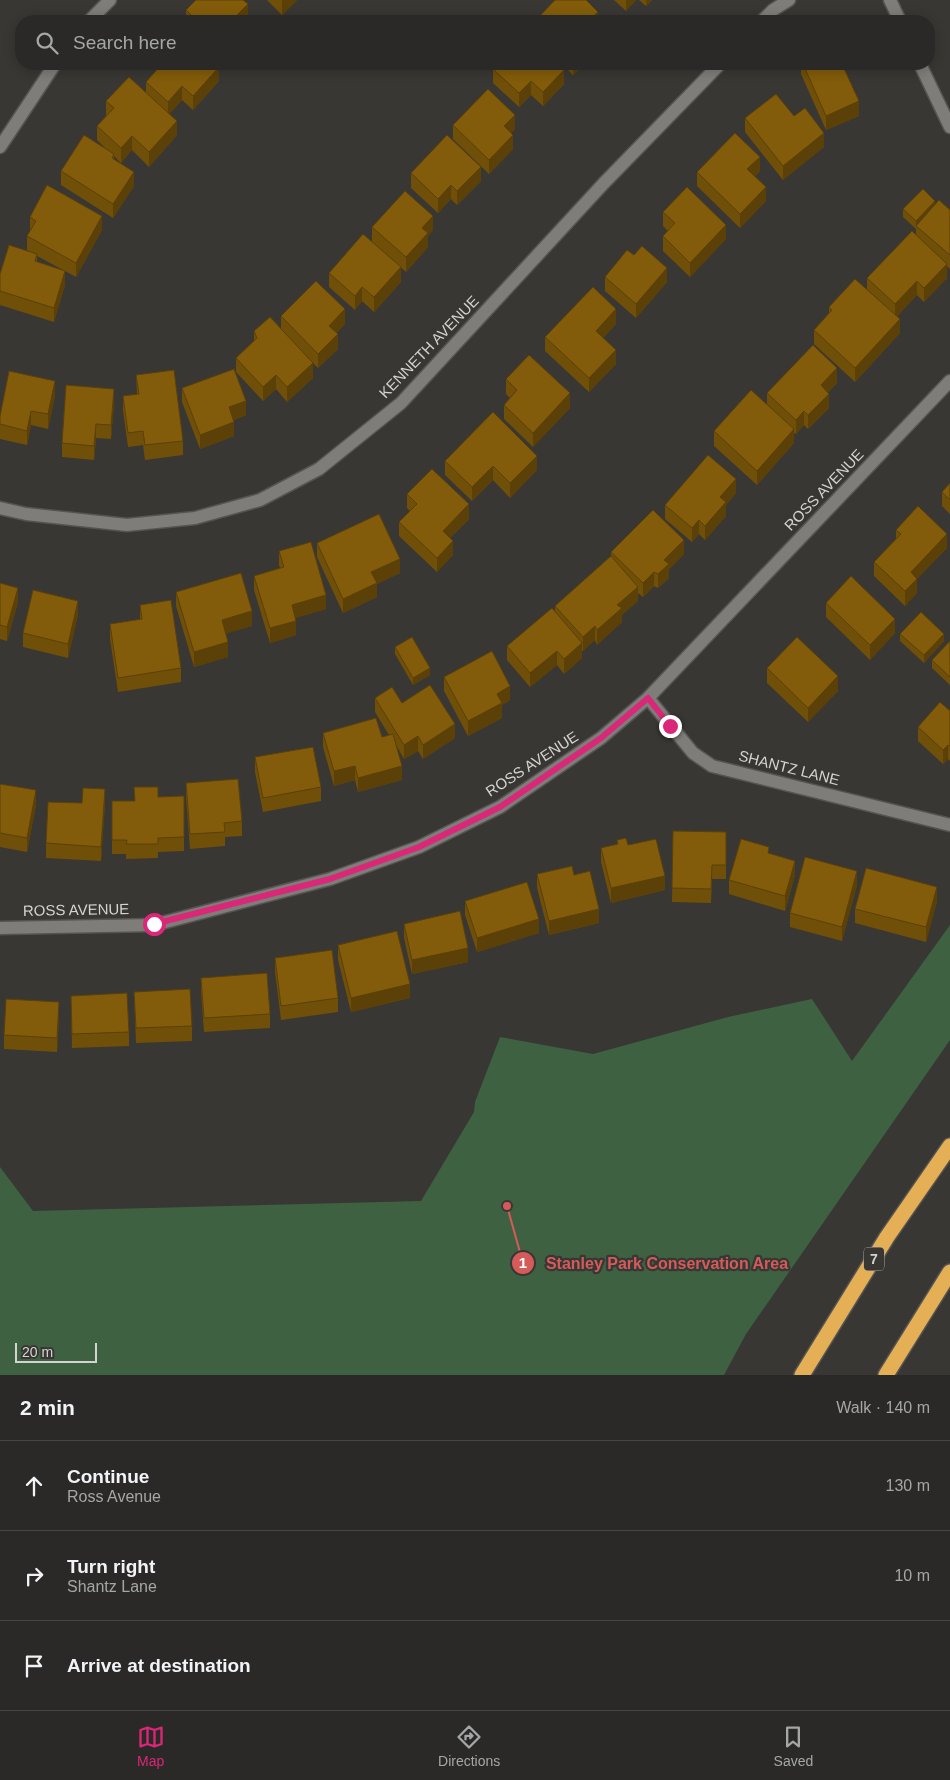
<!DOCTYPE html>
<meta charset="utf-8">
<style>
:root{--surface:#2a2927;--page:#363533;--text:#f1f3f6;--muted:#a5a6a7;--line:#464544;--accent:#db2777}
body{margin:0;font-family:Helvetica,sans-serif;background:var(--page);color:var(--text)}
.scale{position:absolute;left:15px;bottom:12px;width:82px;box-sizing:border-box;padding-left:5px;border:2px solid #d4d3d1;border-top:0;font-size:14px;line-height:18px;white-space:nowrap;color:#d4d3d1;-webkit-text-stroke:4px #383734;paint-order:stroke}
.stop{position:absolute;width:15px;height:15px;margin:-11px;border:4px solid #db2777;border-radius:50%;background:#fff}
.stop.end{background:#db2777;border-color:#fff;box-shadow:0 1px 5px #0008}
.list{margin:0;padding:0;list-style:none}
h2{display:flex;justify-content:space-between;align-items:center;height:65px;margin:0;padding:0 20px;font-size:21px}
h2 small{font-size:16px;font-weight:400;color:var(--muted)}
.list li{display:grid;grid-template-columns:32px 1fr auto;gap:15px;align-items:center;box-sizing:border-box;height:90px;padding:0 20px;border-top:1px solid var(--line)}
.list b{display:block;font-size:19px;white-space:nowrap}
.list p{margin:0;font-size:16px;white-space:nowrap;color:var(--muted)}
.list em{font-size:16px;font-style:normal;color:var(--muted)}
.icon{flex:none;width:28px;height:28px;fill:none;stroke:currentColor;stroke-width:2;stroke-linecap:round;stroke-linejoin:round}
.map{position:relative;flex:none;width:950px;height:1375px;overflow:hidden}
.search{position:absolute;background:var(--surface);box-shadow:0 2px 12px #0003;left:15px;right:15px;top:15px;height:55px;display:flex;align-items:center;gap:12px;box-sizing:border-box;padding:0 18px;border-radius:20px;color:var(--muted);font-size:19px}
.sheet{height:335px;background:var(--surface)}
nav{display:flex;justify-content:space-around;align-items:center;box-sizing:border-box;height:70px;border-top:1px solid var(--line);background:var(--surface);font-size:14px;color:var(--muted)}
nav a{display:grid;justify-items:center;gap:2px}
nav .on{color:var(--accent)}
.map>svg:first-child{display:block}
</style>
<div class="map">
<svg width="950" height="1375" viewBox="0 0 950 1375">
<rect width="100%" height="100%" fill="#383734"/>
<path fill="#3e6141" d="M 950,925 L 950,1040 L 746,1334 L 724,1375 L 0,1375 L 0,1167 L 33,1211 L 421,1201 L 474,1112 L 475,1102 L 500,1037 L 593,1054 L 728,1017 L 812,999 L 852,1061 Z"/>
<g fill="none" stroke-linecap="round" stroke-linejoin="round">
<defs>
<path id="minor" d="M 890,0 L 900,21
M 89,21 L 110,0
M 762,21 L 773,10 L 789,0
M 920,64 L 950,127
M 0,147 L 55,64
M 0,508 L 26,514 L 127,525 L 195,518 L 260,500 L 319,469 L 401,403 L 604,183 L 720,64
M 648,698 L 693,753 L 712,766 L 950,825
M 0,928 L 154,925 L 330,879 L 419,847 L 500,807 L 601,738 L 648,698 L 950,381"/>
<path id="highway" d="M 802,1375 L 887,1237 L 950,1146
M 886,1375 L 950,1272"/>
</defs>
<use href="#minor" stroke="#555452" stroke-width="15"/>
<use href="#highway" stroke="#555452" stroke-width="18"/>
<use href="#minor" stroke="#7f7d7a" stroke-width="12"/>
<use href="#highway" stroke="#e4af55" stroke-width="15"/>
</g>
<path fill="#704f09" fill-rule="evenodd" d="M 267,0 L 297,0 L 282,15 Z
M 614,0 L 636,0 L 626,11 Z
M 639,0 L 652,0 L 646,6 Z
M 186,10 L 248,18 L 245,21 L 186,21 Z
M 154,64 L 215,64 L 219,81 L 193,110 L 182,100 L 169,114 L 177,135 L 149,167 L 132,150 L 121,163 L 114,156 L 114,159 L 134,186 L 113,218 L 61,185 L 61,171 L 105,148 L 97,140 L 97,126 L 106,116 L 106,101 L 146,92 L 146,82 L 158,68 Z
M 562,64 L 584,64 L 573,75 Z
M 801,64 L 803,64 L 859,116 L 826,130 L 801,74 Z
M 493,69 L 564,84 L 543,106 L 531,95 L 519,107 L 493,83 Z
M 794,116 L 824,147 L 783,180 L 745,132 L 745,118 Z
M 453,125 L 515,129 L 511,133 L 513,149 L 489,174 L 453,139 Z
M 760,171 L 755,176 L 766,201 L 740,228 L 697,186 L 697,172 Z
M 411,173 L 481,181 L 457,205 L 451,199 L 438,213 L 411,188 Z
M 935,204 L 950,210 L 950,269 L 947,266 L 947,278 L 924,302 L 917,295 L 897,316 L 900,333 L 855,382 L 814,344 L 814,330 L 829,313 L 829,307 L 867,289 L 867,278 L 916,235 L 916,229 L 903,217 L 903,209 Z
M 663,212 L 726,239 L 690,277 L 663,251 L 663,236 L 668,231 L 663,226 Z
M 30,217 L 102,230 L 76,277 L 65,271 L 65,285 L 54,322 L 0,305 L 0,274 L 31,252 L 27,250 L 27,236 L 30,232 ZM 37,256 L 63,270 L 37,262 Z
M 372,227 L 433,230 L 428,236 L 428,247 L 406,272 L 390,258 L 401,282 L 374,312 L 362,301 L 355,310 L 329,287 L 329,273 L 372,242 Z
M 634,255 L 667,282 L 636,318 L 605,291 L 605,277 Z
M 281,316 L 345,324 L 336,333 L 338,349 L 318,368 L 302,352 L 313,378 L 287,402 L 276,389 L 263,401 L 236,372 L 236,358 L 254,341 L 254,331 L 281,329 Z
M 616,324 L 603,338 L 616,364 L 589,392 L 545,351 L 545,337 Z
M 136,375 L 183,441 L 183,455 L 145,460 L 143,445 L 128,447 L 123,411 L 123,396 L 137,394 Z
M 506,379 L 570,408 L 533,447 L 504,419 L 504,405 L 510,398 L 506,394 Z
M 837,383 L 828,392 L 829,408 L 808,429 L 804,425 L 796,434 L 794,433 L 794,443 L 757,485 L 714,446 L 714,431 L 767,405 L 767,393 Z
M 182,388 L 246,415 L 234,420 L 234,436 L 200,449 L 182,402 Z
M 55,395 L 48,429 L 31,425 L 27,445 L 0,439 L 0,416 Z
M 114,403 L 111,439 L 96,438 L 94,460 L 62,457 L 62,443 Z
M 445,461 L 537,470 L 510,498 L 493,480 L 472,501 L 445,475 Z
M 950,483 L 950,514 L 942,506 L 942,492 Z
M 736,493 L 726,505 L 726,516 L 705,540 L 699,534 L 692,542 L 665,519 L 665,505 Z
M 407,494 L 469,519 L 450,538 L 453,555 L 437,572 L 399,536 L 399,522 L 410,511 L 407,508 Z
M 896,530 L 947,548 L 917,579 L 917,593 L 905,606 L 874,576 L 874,562 L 896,539 Z
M 317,543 L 400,573 L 377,584 L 377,597 L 343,613 L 317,557 Z
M 279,551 L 326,609 L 295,618 L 296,635 L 270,643 L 254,590 L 254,576 L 280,568 L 279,565 Z
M 611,552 L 684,554 L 669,569 L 669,578 L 658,588 L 654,586 L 643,597 L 638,593 L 638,601 L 622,615 L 622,622 L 597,645 L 595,640 L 583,651 L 582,650 L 582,658 L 564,674 L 557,665 L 530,687 L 507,660 L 507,646 L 555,611 L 555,606 L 611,556 Z
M 0,583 L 18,602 L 7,641 L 0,639 Z
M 176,592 L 252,626 L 226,633 L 228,657 L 194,667 L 176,606 Z
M 826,603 L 895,633 L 870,660 L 826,617 Z
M 140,605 L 181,668 L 181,682 L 118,692 L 110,639 L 110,624 L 140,620 Z
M 78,615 L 68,658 L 23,647 L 23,633 Z
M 900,634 L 944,641 L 924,663 L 900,641 Z
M 950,641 L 950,685 L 932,668 L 932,660 Z
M 395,647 L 430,675 L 413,685 L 395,654 Z
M 767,668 L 838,691 L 808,722 L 767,683 Z
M 444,677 L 510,700 L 502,705 L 502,718 L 468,736 L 444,691 Z
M 375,698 L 402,703 L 455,738 L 423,759 L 418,751 L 404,759 L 396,745 L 402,780 L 358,792 L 355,780 L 334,786 L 323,747 L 323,733 L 382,737 L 389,735 L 375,712 Z
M 950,711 L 950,761 L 948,759 L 943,764 L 918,741 L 918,727 Z
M 255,757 L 321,787 L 321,801 L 263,812 L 255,772 Z
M 186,783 L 242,821 L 242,836 L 225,837 L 225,846 L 190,849 L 186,797 Z
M 0,784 L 36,805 L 27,852 L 0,847 Z
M 184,796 L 184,851 L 158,852 L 158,858 L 126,859 L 126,854 L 112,854 L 112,801 L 134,801 L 158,797 Z
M 82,803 L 105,803 L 101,861 L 46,858 L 46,843 Z
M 673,831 L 726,832 L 726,879 L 712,879 L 711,903 L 672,902 Z
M 617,840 L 628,845 L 665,890 L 611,903 L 601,862 L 601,848 L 617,844 Z
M 769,853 L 795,875 L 785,911 L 729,894 L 729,880 Z
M 537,874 L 574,875 L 599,923 L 549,935 L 537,888 Z
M 857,885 L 842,941 L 790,927 L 790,913 Z
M 465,901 L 539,933 L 477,952 L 465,915 Z
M 937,901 L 926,942 L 855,923 L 855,909 Z
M 404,924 L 468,962 L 412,974 L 404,938 Z
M 338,945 L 410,998 L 351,1012 L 338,960 Z
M 275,958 L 338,998 L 338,1012 L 281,1020 L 275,972 Z
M 201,978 L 270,1014 L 270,1028 L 204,1032 L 201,992 Z
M 134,992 L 192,1026 L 192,1041 L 136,1043 Z
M 71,996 L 129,1032 L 129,1046 L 72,1048 Z
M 59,1016 L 57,1052 L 4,1049 L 4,1035 Z"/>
<path fill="#5b4007" d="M 282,0 L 297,0 L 282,15 Z
M 626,0 L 636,0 L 626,11 Z
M 646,0 L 652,0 L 646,6 Z
M 248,4 L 248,18 L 245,21 L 231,21 Z
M 598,12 L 598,21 L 588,21 Z
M 573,64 L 584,64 L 573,75 Z
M 219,67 L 219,81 L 193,110 L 193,96 Z
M 564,70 L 564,84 L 543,106 L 543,92 Z
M 531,81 L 531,95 L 519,107 L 519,93 Z
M 182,86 L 182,100 L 168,116 L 168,102 Z
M 859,101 L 859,116 L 826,130 L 826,116 Z
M 515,115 L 515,129 L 504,140 L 504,126 Z
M 177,121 L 177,135 L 149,167 L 149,152 Z
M 824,133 L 824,147 L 783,180 L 783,166 Z
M 513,135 L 513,149 L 489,174 L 489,160 Z
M 132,136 L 132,150 L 121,163 L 121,148 Z
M 760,157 L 760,171 L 747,183 L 747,169 Z
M 481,167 L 481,181 L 457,205 L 457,191 Z
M 134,172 L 134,186 L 113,218 L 113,204 Z
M 451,185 L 451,199 L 438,213 L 438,199 Z
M 766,187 L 766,201 L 740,228 L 740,214 Z
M 935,201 L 935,208 L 916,226 L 916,221 Z
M 102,216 L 102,230 L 76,277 L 76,263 Z
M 433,216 L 433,230 L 428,236 L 428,247 L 406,272 L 406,257 L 422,228 Z
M 726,225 L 726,239 L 690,277 L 690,263 Z
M 947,264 L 947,278 L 924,302 L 924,288 Z
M 401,267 L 401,282 L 374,312 L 374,297 Z
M 667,268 L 667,282 L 636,318 L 636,304 Z
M 65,271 L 65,285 L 54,322 L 54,308 Z
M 917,281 L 917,295 L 895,319 L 895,304 Z
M 362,287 L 362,301 L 355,310 L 355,296 Z
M 345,309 L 345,324 L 329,340 L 329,326 Z
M 616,309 L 616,324 L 596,345 L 596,331 Z
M 900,319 L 900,333 L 855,382 L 855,368 Z
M 338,334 L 338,349 L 318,368 L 318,354 Z
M 616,350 L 616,364 L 589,392 L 589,378 Z
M 313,363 L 313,378 L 287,402 L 287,387 Z
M 837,368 L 837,383 L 821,399 L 821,385 Z
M 276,375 L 276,389 L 263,401 L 263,387 Z
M 55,381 L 55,395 L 48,429 L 48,414 Z
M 114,389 L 114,403 L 111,439 L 111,425 Z
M 570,393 L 570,408 L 533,447 L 533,433 Z
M 829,394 L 829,408 L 808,429 L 808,415 Z
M 246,401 L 246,415 L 229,422 L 229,407 Z
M 31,411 L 31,425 L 27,445 L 27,431 Z
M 804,411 L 804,425 L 796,434 L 796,420 Z
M 234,422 L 234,436 L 200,449 L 200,435 Z
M 96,424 L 96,438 L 94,460 L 94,446 Z
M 794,429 L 794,443 L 757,485 L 757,471 Z
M 537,456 L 537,470 L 510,498 L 510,483 Z
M 493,466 L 493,480 L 472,501 L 472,487 Z
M 736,479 L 736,493 L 726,505 L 726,516 L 705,540 L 705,526 L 720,497 Z
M 469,504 L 469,519 L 443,545 L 443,531 Z
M 699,520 L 699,534 L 692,542 L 692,528 Z
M 947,534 L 947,548 L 917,579 L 917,593 L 905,606 L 905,591 L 911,572 Z
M 684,540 L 684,554 L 669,569 L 669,578 L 658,588 L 658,574 L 664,560 Z
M 453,541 L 453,555 L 437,572 L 437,558 Z
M 400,559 L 400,573 L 377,584 L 377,597 L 343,613 L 343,599 L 371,572 Z
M 654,572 L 654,586 L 643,597 L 643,583 Z
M 638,587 L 638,601 L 622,615 L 622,622 L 597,645 L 597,630 L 617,605 Z
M 18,588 L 18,602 L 7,641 L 7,627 Z
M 326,595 L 326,609 L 292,619 L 292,605 Z
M 78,601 L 78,615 L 68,658 L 68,644 Z
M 252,611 L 252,626 L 222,635 L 222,620 Z
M 895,619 L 895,633 L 870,660 L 870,645 Z
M 296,621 L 296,635 L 270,643 L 270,628 Z
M 595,626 L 595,640 L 583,651 L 583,637 Z
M 944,634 L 944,641 L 924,663 L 924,655 Z
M 228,642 L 228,657 L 194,667 L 194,652 Z
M 582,643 L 582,658 L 564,674 L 564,659 Z
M 557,651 L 557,665 L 530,687 L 530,673 Z
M 430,668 L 430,675 L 413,685 L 413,678 Z
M 838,676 L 838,691 L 808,722 L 808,708 Z
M 510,686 L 510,700 L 502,705 L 502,718 L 468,736 L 468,721 L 497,694 Z
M 455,724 L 455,738 L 423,759 L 423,745 Z
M 418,736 L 418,751 L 404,759 L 404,745 Z
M 948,745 L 948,759 L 943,764 L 943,750 Z
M 355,766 L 355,780 L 334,786 L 334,771 Z
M 402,766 L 402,780 L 358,792 L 358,778 Z
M 105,789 L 105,803 L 101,861 L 101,847 Z
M 36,790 L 36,805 L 27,852 L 27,838 Z
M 795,861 L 795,875 L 785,911 L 785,896 Z
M 857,871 L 857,885 L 842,941 L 842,927 Z
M 665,876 L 665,890 L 611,903 L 611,888 Z
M 937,887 L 937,901 L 926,942 L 926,927 Z
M 599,909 L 599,923 L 549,935 L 549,921 Z
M 539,919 L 539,933 L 477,952 L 477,938 Z
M 468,948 L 468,962 L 412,974 L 412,960 Z
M 410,984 L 410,998 L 351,1012 L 351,998 Z
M 59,1002 L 59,1016 L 57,1052 L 57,1038 Z"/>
<path fill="#825c0a" stroke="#5b4007" d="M 196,0 L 243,0 L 248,4 L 231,21 L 197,21 L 186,10 Z
M 555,0 L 586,0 L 598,12 L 588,21 L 535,21 Z
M 162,64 L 215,64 L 219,67 L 193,96 L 182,86 L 168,102 L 146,82 Z
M 498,64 L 557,64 L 564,70 L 543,92 L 531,81 L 519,93 L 493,69 Z
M 803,64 L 842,64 L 859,101 L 826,116 Z
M 129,77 L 177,121 L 149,152 L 132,136 L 121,148 L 97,126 L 114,108 L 106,101 Z
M 488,89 L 515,115 L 504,126 L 513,135 L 489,160 L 453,125 Z
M 776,94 L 794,116 L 805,108 L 824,133 L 783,166 L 745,118 Z
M 735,133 L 760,157 L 747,169 L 766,187 L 740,214 L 697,172 Z
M 84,135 L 114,154 L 112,158 L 134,172 L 113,204 L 61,171 Z
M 447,135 L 481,167 L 457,191 L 451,185 L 438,199 L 411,173 Z
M 47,185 L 102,216 L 76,263 L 27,236 L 36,221 L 30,217 Z
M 687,187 L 726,225 L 690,263 L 663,236 L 675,223 L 663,212 Z
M 923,189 L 935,201 L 916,221 L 903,209 Z
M 405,191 L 433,216 L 422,228 L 428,233 L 406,257 L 372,227 Z
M 939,200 L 950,210 L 950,255 L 916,226 Z
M 912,231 L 947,264 L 924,288 L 917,281 L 895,304 L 867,278 Z
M 363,234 L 401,267 L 374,297 L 362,287 L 355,296 L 329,273 Z
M 9,245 L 37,254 L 35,261 L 65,271 L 54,308 L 0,291 L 0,274 Z
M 642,246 L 667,268 L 636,304 L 605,277 L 627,250 L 634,255 Z
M 855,279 L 900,319 L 855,368 L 814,330 L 832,310 L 829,307 Z
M 316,281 L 345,309 L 329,326 L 338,334 L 318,354 L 281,316 Z
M 593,287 L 616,309 L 596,331 L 616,350 L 589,378 L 545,337 Z
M 270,317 L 313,363 L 287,387 L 276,375 L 263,387 L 236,358 L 257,338 L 254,331 Z
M 813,345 L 837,368 L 821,385 L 829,394 L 808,415 L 804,411 L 796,420 L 767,393 Z
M 529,355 L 570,393 L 533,433 L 504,405 L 517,390 L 506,379 Z
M 234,369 L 246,401 L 229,407 L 234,422 L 200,435 L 182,388 Z
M 174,370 L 183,441 L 145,445 L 143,431 L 128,433 L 123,396 L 139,394 L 136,375 Z
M 9,371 L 55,381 L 48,414 L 31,411 L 27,431 L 0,424 L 0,416 Z
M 66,385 L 114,389 L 111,425 L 96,424 L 94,446 L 62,443 Z
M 751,390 L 794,429 L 757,471 L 714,431 Z
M 493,412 L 537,456 L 510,483 L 493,466 L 472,487 L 445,461 Z
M 708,455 L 736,479 L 720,497 L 726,502 L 705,526 L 699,520 L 692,528 L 665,505 Z
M 432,469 L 469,504 L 443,531 L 453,541 L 437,558 L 399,522 L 417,504 L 407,494 Z
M 950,483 L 950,500 L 942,492 Z
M 918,506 L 947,534 L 911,572 L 917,579 L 905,591 L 874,562 L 901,534 L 896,530 Z
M 653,510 L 684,540 L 664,560 L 669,564 L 658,574 L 654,572 L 643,583 L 611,552 Z
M 379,514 L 400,559 L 371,572 L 377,583 L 343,599 L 317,543 Z
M 311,542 L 326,595 L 292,605 L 296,621 L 270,628 L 254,576 L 284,567 L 279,551 Z
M 611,556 L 638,587 L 617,605 L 622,608 L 597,630 L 595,626 L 583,637 L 555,606 Z
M 241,573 L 252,611 L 222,620 L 228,642 L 194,652 L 176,592 Z
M 851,576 L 895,619 L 870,645 L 826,603 Z
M 0,583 L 18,588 L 7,627 L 0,625 Z
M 33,590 L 78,601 L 68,644 L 23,633 Z
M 171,600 L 181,668 L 118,678 L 110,624 L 142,619 L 140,605 Z
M 552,608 L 582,643 L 564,659 L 557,651 L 530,673 L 507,646 Z
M 921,612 L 944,634 L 924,655 L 900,634 Z
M 412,637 L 430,668 L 413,678 L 395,647 Z
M 797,637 L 838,676 L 808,708 L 767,668 Z
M 950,641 L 950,677 L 932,660 Z
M 492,651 L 510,686 L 497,694 L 502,703 L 468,721 L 444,677 Z
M 430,685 L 455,724 L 423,745 L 418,736 L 404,745 L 375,698 L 392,687 L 402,703 Z
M 940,702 L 950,711 L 950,746 L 948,745 L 943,750 L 918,727 Z
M 376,718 L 382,737 L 393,734 L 402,766 L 358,778 L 355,766 L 334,771 L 323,733 Z
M 313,747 L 321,787 L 263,798 L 255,757 Z
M 238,779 L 242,821 L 224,823 L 225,832 L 190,834 L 186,783 Z
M 0,784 L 36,790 L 27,838 L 0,833 Z
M 134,787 L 158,787 L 158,797 L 184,796 L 184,837 L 158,838 L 158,844 L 126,844 L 127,840 L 112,840 L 112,801 L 135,801 Z
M 83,788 L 105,789 L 101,847 L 46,843 L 48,802 L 82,803 Z
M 673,831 L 726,832 L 726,865 L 712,865 L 711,889 L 672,888 Z
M 626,838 L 628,845 L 656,839 L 665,876 L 611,888 L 601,848 L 618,844 L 617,840 Z
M 741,839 L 769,847 L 768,853 L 795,861 L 785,896 L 729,880 Z
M 805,857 L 857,871 L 842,927 L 790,913 Z
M 572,866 L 574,875 L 590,871 L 599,909 L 549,921 L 537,874 Z
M 866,868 L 937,887 L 926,927 L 855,909 Z
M 527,882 L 539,919 L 477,938 L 465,901 Z
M 460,911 L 468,948 L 412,960 L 404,924 Z
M 397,931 L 410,984 L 351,998 L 338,945 Z
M 332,950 L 338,998 L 281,1006 L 275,958 Z
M 267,973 L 270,1014 L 204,1018 L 201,978 Z
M 190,989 L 192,1026 L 136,1028 L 134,992 Z
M 127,993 L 129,1032 L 72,1034 L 71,996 Z
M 6,999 L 59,1002 L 57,1038 L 4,1035 Z"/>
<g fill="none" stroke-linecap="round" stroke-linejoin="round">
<path stroke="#db2777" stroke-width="6" d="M 154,924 L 330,879 L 419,847 L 500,807 L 601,738 L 648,698 L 670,726"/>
</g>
<g text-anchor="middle" stroke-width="4.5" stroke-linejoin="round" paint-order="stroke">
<rect fill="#383734" stroke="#a5a4a2" stroke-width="1" x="864" y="1247.5" width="20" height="23" rx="4"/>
<g font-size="14" font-weight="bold" fill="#d4d3d1">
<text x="874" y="1264">7</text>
</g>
<g font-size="15" fill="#d4d3d1" stroke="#383734">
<text transform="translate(429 347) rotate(-46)" y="5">KENNETH AVENUE</text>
<text transform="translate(824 490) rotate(-46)" y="5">ROSS AVENUE</text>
<text transform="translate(532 764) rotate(-33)" y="5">ROSS AVENUE</text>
<text transform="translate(789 768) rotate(14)" y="5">SHANTZ LANE</text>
<text transform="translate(76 910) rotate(-1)" y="5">ROSS AVENUE</text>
</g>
</g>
<path fill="none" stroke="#d55b5b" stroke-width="2" d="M507 1206L523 1263"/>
<g fill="#d55b5b" stroke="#383734" stroke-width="2">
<circle cx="507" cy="1206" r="5"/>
<circle cx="523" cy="1263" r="12"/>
</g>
<g font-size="15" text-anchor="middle" font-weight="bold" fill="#fff">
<text x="523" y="1268">1</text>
</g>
<g font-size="16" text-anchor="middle" font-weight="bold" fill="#d55b5b" stroke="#383734" stroke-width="4.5" stroke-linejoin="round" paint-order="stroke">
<text x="667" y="1269">Stanley Park Conservation Area</text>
</g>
</svg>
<div class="scale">20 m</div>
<div class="stop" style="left:154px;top:924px"></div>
<div class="stop end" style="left:670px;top:726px"></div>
<div class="search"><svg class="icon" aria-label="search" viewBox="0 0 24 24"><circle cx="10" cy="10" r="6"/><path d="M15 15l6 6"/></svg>Search here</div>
</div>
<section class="sheet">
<h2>2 min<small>Walk · 140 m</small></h2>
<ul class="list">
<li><svg class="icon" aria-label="ahead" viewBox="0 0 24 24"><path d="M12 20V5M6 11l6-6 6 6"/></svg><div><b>Continue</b><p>Ross Avenue</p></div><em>130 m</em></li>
<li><svg class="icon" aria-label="right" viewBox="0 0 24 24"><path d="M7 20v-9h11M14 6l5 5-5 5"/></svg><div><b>Turn right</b><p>Shantz Lane</p></div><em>10 m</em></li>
<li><svg class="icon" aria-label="arrive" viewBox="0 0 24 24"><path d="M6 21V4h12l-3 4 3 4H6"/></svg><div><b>Arrive at destination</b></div></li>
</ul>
</section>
<nav>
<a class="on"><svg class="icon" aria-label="map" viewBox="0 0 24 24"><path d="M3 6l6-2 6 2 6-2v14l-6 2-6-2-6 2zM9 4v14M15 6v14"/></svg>Map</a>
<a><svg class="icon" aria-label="directions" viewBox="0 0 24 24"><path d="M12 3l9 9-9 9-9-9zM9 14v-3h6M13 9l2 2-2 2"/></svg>Directions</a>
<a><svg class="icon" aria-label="saved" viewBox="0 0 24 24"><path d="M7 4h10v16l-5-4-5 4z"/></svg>Saved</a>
</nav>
